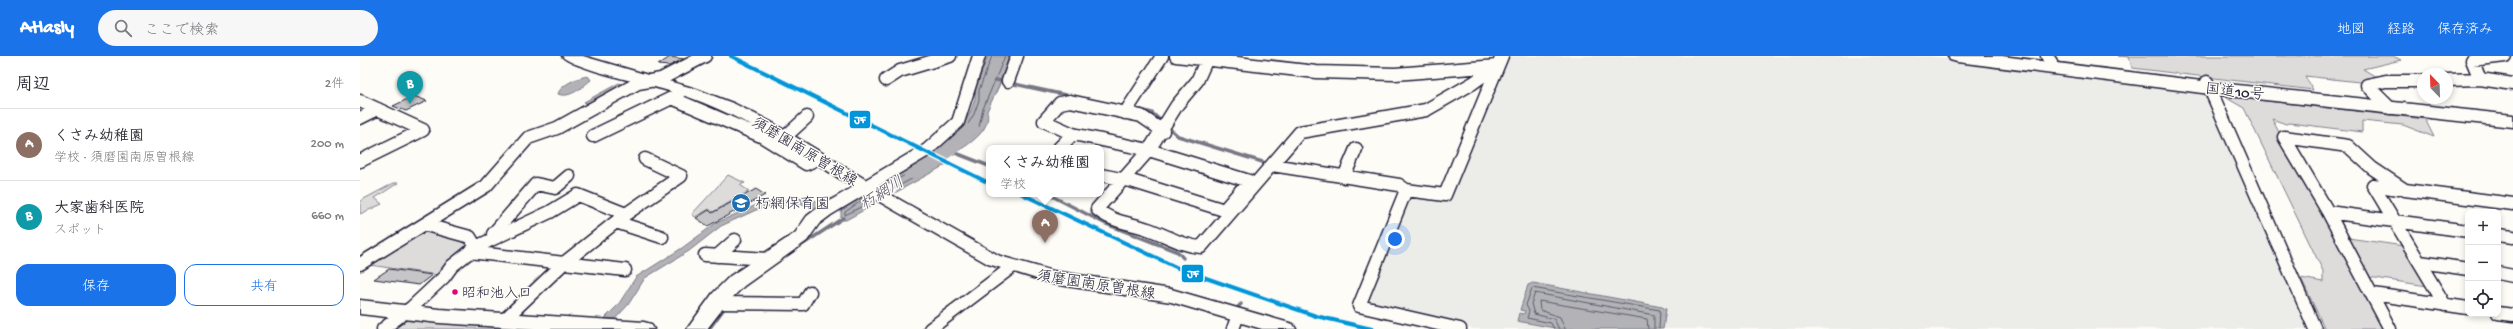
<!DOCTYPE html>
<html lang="ja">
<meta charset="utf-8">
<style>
:root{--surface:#fff;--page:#f7f7f7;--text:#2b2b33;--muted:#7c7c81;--line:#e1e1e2;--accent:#1a73e8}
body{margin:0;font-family:"Gochi Hand","Klee One",sans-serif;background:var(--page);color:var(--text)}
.controls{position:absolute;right:12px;bottom:12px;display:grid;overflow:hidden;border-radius:8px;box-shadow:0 2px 6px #0003}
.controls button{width:36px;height:36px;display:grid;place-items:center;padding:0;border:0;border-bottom:1px solid var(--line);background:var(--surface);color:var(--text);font:20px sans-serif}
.compass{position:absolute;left:2057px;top:12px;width:36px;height:36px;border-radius:50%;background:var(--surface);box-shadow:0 2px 6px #0003;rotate:337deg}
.you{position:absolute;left:1035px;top:183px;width:14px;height:14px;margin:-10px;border:3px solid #fff;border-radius:50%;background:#1a73e8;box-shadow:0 0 0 6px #1a73e833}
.badge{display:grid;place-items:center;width:26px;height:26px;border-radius:50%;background:var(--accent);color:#fff;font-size:13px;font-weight:700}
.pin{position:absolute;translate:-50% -33px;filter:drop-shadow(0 1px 2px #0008)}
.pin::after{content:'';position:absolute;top:21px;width:14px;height:12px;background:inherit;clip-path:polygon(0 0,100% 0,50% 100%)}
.popup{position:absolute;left:626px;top:89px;width:118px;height:52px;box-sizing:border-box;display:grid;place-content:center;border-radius:8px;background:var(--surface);filter:drop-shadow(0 1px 3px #0005);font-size:13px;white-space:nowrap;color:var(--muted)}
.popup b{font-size:15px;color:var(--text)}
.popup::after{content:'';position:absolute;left:50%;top:100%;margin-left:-8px;border:8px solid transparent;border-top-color:var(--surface)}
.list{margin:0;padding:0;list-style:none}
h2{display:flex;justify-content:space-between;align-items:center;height:52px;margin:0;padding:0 16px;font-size:17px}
h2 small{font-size:13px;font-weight:400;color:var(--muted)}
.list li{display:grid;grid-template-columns:26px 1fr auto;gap:12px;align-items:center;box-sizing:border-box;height:72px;padding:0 16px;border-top:1px solid var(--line)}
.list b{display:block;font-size:15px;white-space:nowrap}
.list p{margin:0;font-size:13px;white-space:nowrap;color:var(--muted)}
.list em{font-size:13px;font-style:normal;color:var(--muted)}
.actions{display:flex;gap:8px;padding:12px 16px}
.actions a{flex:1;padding:9px 0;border:1px solid var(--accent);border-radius:12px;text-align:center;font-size:14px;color:var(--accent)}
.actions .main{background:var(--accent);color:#fff}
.icon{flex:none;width:22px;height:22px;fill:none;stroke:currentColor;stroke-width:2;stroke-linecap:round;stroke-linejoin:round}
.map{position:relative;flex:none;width:2153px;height:273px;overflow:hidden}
header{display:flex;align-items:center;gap:24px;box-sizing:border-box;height:56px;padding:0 20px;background:var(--accent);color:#fff}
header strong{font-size:19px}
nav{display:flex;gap:22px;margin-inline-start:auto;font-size:14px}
.search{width:280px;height:36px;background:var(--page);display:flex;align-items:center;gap:10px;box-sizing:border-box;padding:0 14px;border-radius:22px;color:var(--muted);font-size:15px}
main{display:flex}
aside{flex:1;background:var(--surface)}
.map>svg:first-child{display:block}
</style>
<header>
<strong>Atlasly</strong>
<div class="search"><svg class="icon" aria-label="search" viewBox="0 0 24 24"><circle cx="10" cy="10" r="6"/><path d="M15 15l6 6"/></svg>ここで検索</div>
<nav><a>地図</a><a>経路</a><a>保存済み</a></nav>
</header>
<main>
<aside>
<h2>周辺<small>2件</small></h2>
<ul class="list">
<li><span class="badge" style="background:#8d6e63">A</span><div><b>くさみ幼稚園</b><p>学校 · 須磨園南原曽根線</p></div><em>200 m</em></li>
<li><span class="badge" style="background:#0f9aa8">B</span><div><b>大家歯科医院</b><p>スポット</p></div><em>660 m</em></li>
</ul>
<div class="actions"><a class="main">保存</a><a>共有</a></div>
</aside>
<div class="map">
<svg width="2153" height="273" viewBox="0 0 2153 273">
<rect width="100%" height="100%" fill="#fdfcf7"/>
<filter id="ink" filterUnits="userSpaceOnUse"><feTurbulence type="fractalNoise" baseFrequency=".025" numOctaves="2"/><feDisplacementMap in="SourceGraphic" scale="8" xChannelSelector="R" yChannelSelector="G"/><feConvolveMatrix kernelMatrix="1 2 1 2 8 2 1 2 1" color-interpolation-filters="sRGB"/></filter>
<g filter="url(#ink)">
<path fill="#ecece9" d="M 1142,0 L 1570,0 L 1854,39 L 1955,273 L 1114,273 L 999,250 L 1046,134 L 1085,139 Z"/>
<path fill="#dddcdb" stroke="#807f8b" d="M 1758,0 L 2033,0 L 2041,4 L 2003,13 L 2023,25 L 2008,27 L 1945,20 L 1953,34 L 1772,12 L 1769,1 Z
M 1863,40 L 2065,63 L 2074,81 L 2043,69 L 2002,65 L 2002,76 L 1930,67 L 1926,68 L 1912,63 L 2023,273 L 1965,273 L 1941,222 L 1963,226 L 1963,215 L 1884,52 Z
M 368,119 L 385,127 L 380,129 L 389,135 L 353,156 L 349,153 L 335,161 L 332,158 Z
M 34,127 L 38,127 L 15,142 L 22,148 L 0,158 L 0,145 Z
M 62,174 L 99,184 L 106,189 L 78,219 L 3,208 Z
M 1988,182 L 2044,190 L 2067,230 L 2009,221 Z
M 39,264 L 166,273 L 29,273 Z"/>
<path fill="#b2b2b7" stroke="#787885" d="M 628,0 L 649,0 L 639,30 L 627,55 C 632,73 611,87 598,95 L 584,89 L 599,75 L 610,57 L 615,43 L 615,33 Z
M 228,20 L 231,24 C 222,31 210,43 198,38 C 200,29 219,21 228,20 Z
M 259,27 L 268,30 L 232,49 L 224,46 Z
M 572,100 L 587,108 L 486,164 L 481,164 L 481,154 L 529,122 Z
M 447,142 L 463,147 L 455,153 L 442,148 L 414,149 L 396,154 L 361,170 L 329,195 L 285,222 L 268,249 L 255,263 L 245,262 L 258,249 L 276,221 L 322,192 L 356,167 L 403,146 Z
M 1173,227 L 1302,251 L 1306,253 L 1303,273 L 1200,273 L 1157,265 L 1159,257 L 1164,258 L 1165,255 L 1160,254 L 1168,229 Z"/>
<path fill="#fdfcf7" d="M 523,123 L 539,134 L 513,150 L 497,140 Z"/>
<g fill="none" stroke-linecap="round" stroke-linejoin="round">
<path stroke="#5c5c6d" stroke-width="1" d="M 632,0 L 619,34 L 619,44 L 614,58 L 602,78 L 593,86 L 594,89 L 598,90 L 613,80 L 619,71 L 623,53 L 645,0
M 521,132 L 571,105 L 576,107 L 575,110 L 528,136
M 508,140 L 485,156 L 485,159 L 515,144
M 1194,273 L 1191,267 L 1167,262 L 1169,255 L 1166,249 L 1172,232 L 1300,254 L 1299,273
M 1199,273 L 1194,263 L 1174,258 L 1171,248 L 1175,237 L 1294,259 L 1294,273
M 1205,273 L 1200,261 L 1180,254 L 1179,245 L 1287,263 L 1288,273"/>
<path stroke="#787885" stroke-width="3.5" d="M 636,24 L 710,40
M 781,54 L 792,57 L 818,80 L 909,108
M 588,94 L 629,110
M 688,138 L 744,167 L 818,196 L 823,202
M 428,198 L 483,162
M 878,251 L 881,248
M 349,273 L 366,250"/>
<path fill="#b2b2b7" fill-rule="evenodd" d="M 611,67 L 618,69 L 620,73 L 598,96 L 559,121 L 552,123 L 545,121 L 542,117 L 545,113 L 584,88 L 604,69 Z"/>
</g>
<path fill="#c6c6c8" stroke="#22223b" d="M 310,1 L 324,3 L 309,10 L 298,9 Z
M 54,40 L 67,45 L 46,55 L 33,50 Z
M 396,133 L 405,139 L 348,170 L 336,162 L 349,154 L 352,157 Z
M 29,213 L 72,219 L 59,229 L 14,223 Z"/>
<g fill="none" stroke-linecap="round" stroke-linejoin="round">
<defs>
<path id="street" d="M 816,0 L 956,16 L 1035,18 L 1137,10
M 1687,0 L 1691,6
M 846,5 L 837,25 L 817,49 L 789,94 L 737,153 C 751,166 771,167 788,173 C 806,179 822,190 841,191 L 940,76 L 1066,54 L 1113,27 L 1138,9
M 2120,23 L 2112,4 L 2145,0
M 526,24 L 540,15 L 590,0
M 2087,24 L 2120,23 L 2153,28
M 648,25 L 657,0
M 1847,26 L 1955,273
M 312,42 L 401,80 L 446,108 L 459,102
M 0,45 L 63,74 L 0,105
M 2030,52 L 2007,29 L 2026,25 L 2063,25
M 765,57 L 802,0
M 0,62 L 18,53
M 233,80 L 318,39
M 425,81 L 447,61
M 699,92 L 713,78
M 912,109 L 1039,129 L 1046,134
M 741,119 L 771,125 L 864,154 L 889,125 L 789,94 L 713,78 L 684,65 L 700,47 L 710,45 L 781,60 L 803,75
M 984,121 L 996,93
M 505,131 L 567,94 L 598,66 L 619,0
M 2038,133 L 2013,129 L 2085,249
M 1968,156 L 2108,175
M 266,158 L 321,120 L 285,103
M 256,166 L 302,181
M 133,178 L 176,128 L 195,132 L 209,120
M 2138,179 L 2153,181
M 116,191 L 190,156 L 218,139 L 266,158 L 204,207 L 265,214
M 110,196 L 204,207 L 144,264
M 345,199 L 408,203
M 357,200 L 375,184
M 2060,206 L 2108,213
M 0,208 L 126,130 L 168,82 L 197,72 L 278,27 L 301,23 L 345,0
M 2138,217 L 2153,220
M 2013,238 L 2108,252
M 356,247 L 443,248 L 450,236
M 2138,257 L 2153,259
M 23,273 L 52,251 L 84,221 L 92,210 L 116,191 L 110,181 L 66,169
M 570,273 L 652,211
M 873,273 L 878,259
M 1100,273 L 999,250 L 1046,134 L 1085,139 L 1142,0
M 2030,273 L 1968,156 L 1924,81 L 1988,90 L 2012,112 L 2045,134 L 2153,148"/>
<path id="secondary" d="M 202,0 L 223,0 L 336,33 L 375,48 L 411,66 L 528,137 L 640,200 L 693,215 L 811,233 L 933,268 L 936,273 L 902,273 L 811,246 L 693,228 L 628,208 L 506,138 L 471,159 L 459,168 L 447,185 L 384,230 L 367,247 L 347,273 L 327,273 L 353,237 L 370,220 L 435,177 L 447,160 L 459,151 L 493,131 C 431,92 373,52 302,33 C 285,28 209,11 202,0 Z
M 0,244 L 79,253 L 284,266 L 291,268 L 294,273 L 175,273 L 79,267 L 0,258 Z"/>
<path id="highway" d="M 1588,0 L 1642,0 L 1850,26 L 2153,59 L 2153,71 L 1850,38 L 1597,6 L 1590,4 Z"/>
</defs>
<use href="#street" stroke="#22223b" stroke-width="15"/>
<use href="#secondary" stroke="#22223b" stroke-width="3"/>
<use href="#highway" stroke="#22223b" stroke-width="3"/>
<use href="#street" stroke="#fdfcf7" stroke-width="12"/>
<use href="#secondary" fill="#fdfcf7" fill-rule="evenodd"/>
<use href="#highway" fill="#fdfcf7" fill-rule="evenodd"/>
<defs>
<path id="rail-1" d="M 371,0 L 629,127
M 662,138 L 820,213 L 956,260 L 1012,273"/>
</defs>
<use href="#rail-1" stroke="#fdfcf7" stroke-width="7"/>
<use href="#rail-1" stroke="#0095d9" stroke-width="4"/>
</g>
</g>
<defs>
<symbol id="school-disc" viewBox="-11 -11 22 22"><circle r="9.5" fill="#1f6fb2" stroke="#fdfcf7"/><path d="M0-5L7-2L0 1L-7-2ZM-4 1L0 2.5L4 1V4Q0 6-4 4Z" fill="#fff"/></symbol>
</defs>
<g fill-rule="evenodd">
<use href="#school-disc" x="370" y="136" width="22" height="22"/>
</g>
<circle fill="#e5007d" stroke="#fdfcf7" stroke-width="1.5" cx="95" cy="236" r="3.5"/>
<g text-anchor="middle" stroke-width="3" stroke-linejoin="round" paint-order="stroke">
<g font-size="14" fill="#22223b" stroke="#fdfcf7" text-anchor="start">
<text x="102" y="241">昭和池入口</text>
</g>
<g font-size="15" fill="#22223b" stroke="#fdfcf7">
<text transform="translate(1875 35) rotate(6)" y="5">国道10号</text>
<text transform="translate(445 95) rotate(31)" y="5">須磨園南原曽根線</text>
<text transform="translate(736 228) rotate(9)" y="5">須磨園南原曽根線</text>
</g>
<g font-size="15" fill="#22223b" stroke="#fdfcf7" text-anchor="start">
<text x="395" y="152">朽網保育園</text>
</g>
<g font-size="16" font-style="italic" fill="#545466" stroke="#fdfcf7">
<text transform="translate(521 136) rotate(-32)" y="6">朽網川</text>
</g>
</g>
<g stroke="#fdfcf7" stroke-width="1.5">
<rect x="489" y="54" width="22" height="19" rx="4" fill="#0095d9"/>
<rect x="821" y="208" width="23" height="19" rx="4" fill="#0095d9"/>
</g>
<g font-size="11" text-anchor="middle" font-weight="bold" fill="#fff">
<text x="500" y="67">JF</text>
<text x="833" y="221">JF</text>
</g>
</svg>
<div class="controls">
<button>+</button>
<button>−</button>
<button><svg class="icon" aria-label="locate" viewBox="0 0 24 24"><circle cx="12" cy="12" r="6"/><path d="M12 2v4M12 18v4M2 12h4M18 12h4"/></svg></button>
</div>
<svg class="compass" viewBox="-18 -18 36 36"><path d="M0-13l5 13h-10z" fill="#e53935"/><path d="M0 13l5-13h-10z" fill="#7c7c81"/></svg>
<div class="you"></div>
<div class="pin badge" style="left:685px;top:187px;background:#8d6e63">A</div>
<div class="popup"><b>くさみ幼稚園</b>学校</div>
<div class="pin badge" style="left:50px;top:48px;background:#0f9aa8">B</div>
</div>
</main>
